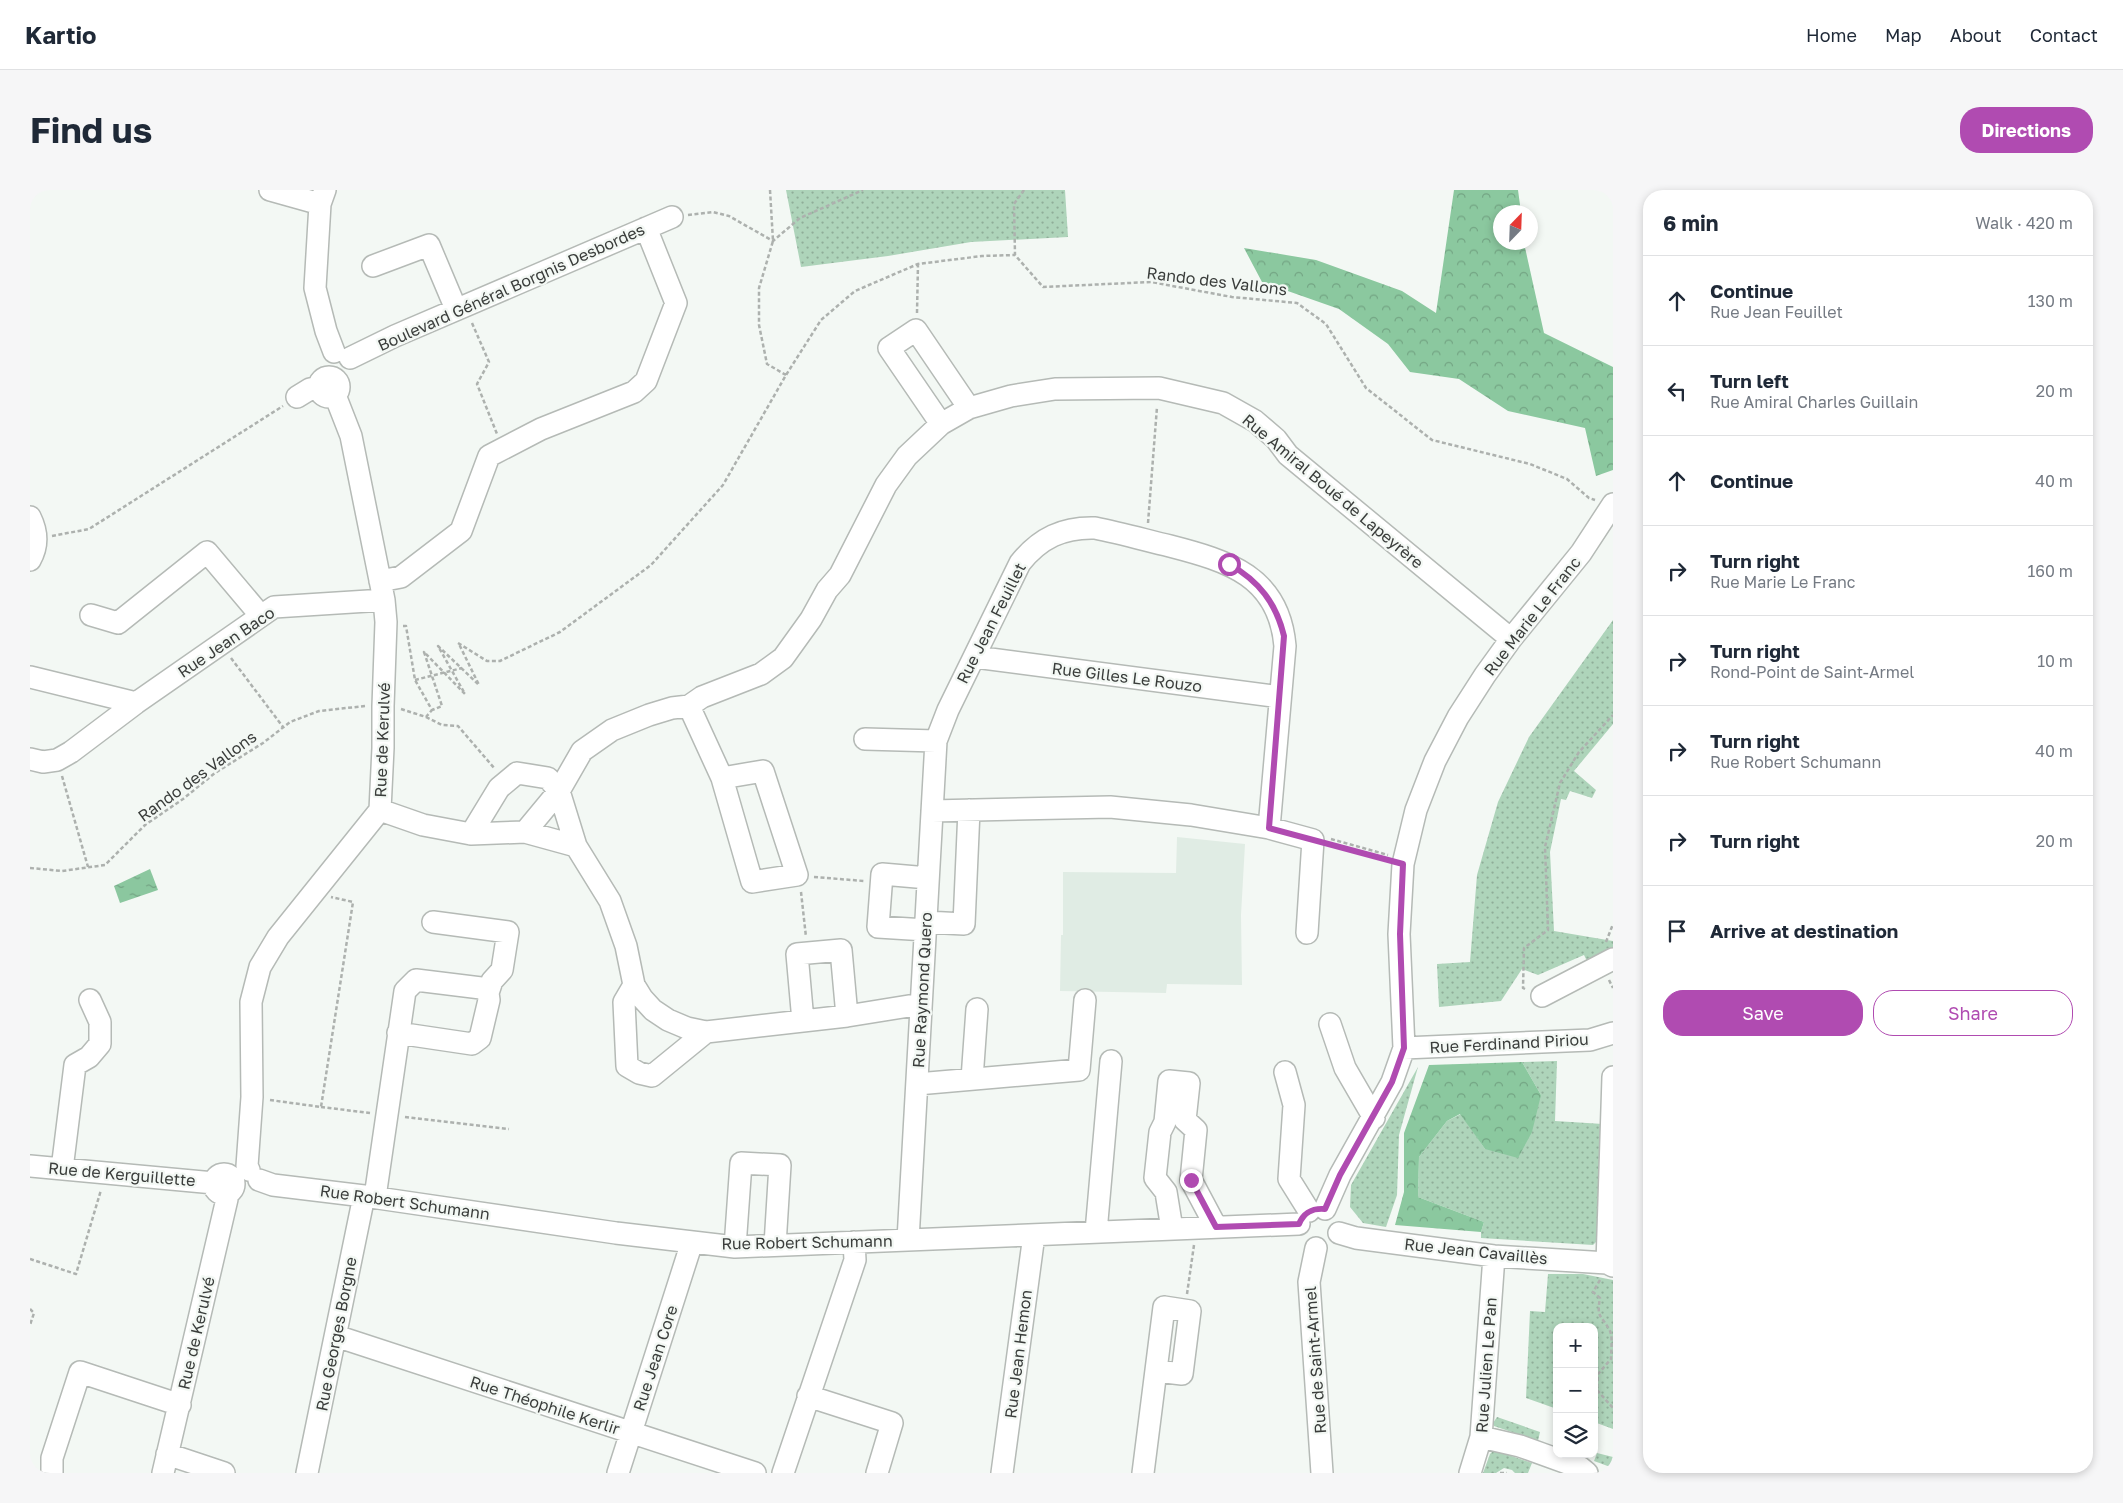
<!DOCTYPE html>
<meta charset="utf-8">
<style>
:root{--surface:#fff;--page:#f6f6f7;--text:#1f2937;--muted:#747a83;--line:#e0e1e3;--accent:#b04bb1}
body{margin:0;font-family:"Golos Text",sans-serif;background:var(--page);color:var(--text)}
.controls{position:absolute;right:15px;bottom:15px;display:grid;overflow:hidden;border-radius:10px;box-shadow:0 2px 8px #0003}
.controls button{width:45px;height:45px;display:grid;place-items:center;padding:0;border:0;border-bottom:1px solid var(--line);background:var(--surface);color:var(--text);font:25px sans-serif}
.compass{position:absolute;left:1463px;top:15px;width:45px;height:45px;border-radius:50%;background:var(--surface);box-shadow:0 2px 8px #0003;rotate:23deg}
.stop{position:absolute;width:15px;height:15px;margin:-11px;border:4px solid #b04bb1;border-radius:50%;background:#fff}
.stop.end{background:#b04bb1;border-color:#fff;box-shadow:0 1px 5px #0008}
.list{margin:0;padding:0;list-style:none}
h2{display:flex;justify-content:space-between;align-items:center;height:65px;margin:0;padding:0 20px;font-size:21px}
h2 small{font-size:16px;font-weight:400;color:var(--muted)}
.list li{display:grid;grid-template-columns:32px 1fr auto;gap:15px;align-items:center;box-sizing:border-box;height:90px;padding:0 20px;border-top:1px solid var(--line)}
.list b{display:block;font-size:19px;white-space:nowrap}
.list p{margin:0;font-size:16px;white-space:nowrap;color:var(--muted)}
.list em{font-size:16px;font-style:normal;color:var(--muted)}
.actions{display:flex;gap:10px;padding:15px 20px}
.actions a{flex:1;padding:11px 0;border:1px solid var(--accent);border-radius:20px;text-align:center;font-size:18px;color:var(--accent)}
.actions .main{background:var(--accent);color:#fff}
.icon{flex:none;width:28px;height:28px;fill:none;stroke:currentColor;stroke-width:2;stroke-linecap:round;stroke-linejoin:round}
.map{position:relative;flex:none;width:1583px;height:1283px;overflow:hidden;border-radius:20px}
header{display:flex;align-items:center;gap:30px;box-sizing:border-box;height:70px;padding:0 25px;background:var(--surface);border-bottom:1px solid var(--line)}
header strong{font-size:24px}
nav{display:flex;gap:28px;margin-inline-start:auto;font-size:18px}
.intro{display:flex;align-items:center;justify-content:space-between;box-sizing:border-box;height:120px;padding:0 30px}
h1{margin:0;font-size:35px}
.button{padding:12px 22px;border-radius:20px;background:var(--accent);color:#fff;font-size:18px;font-weight:700}
main{display:flex;gap:30px;padding:0 30px}
aside{flex:1;background:var(--surface);border-radius:20px;box-shadow:0 2px 8px #0003}
.map>svg:first-child{display:block}
</style>
<header>
<strong>Kartio</strong>
<nav><a>Home</a><a>Map</a><a>About</a><a>Contact</a></nav>
</header>
<div class="intro"><h1>Find us</h1><a class="button">Directions</a></div>
<main>
<div class="map">
<svg width="1583" height="1283" viewBox="0 0 1583 1283">
<defs>
<pattern id="grass-dots" width="8" height="8" patternUnits="userSpaceOnUse" patternTransform="scale(1.25)"><rect width="8" height="8" fill="#aed4ba"/><path d="M2 2h.1M6 6h.1" fill="none" stroke="#8fad98" stroke-width="1.8" stroke-linecap="round"/></pattern>
<pattern id="forest-crowns" width="20" height="18" patternUnits="userSpaceOnUse" patternTransform="scale(1.25)"><rect width="20" height="18" fill="#8bc89f"/><path d="M2 6a3 3 0 1 1 6 0M12 15a3 3 0 1 1 6 0" fill="none" stroke="#73a483"/></pattern>
<pattern id="water-ripples" width="26" height="14" patternUnits="userSpaceOnUse" patternTransform="scale(1.25)"><rect width="26" height="14" fill="#8bc79f"/><path d="M2 4q2-2 4 0t4 0M15 11q2-2 4 0t4 0" fill="none" stroke="#73a383"/></pattern>
</defs>
<rect width="100%" height="100%" fill="#f3f8f4"/>
<path fill="#e0ece4" d="M 1147,647 L 1215,654 L 1211,725 L 1212,795 L 1137,794 L 1136,803 L 1030,801 L 1031,745 L 1033,745 L 1033,682 L 1146,683 Z"/>
<path fill="url(#grass-dots)" d="M 756,0 L 1035,0 L 1038,47 L 941,52 L 858,66 L 771,77 Z
M 1583,430 L 1583,534 L 1544,581 L 1566,600 L 1562,608 L 1540,601 L 1536,610 L 1531,609 L 1520,662 L 1524,741 L 1583,751 L 1583,764 L 1559,775 L 1554,765 L 1508,785 L 1492,779 L 1471,811 L 1409,817 L 1407,774 L 1440,772 L 1447,685 L 1468,612 L 1499,547 Z
M 1527,871 L 1525,931 L 1573,934 L 1571,1047 L 1563,1055 L 1451,1048 L 1451,1042 L 1454,1032 L 1388,1007 L 1389,967 L 1417,931 L 1431,924 L 1455,959 L 1511,905 L 1492,872 Z
M 1388,877 L 1369,945 L 1367,1005 L 1356,1037 L 1333,1033 L 1320,1017 L 1321,995 Z
M 1518,1084 L 1553,1084 L 1583,1090 L 1583,1239 L 1564,1232 L 1564,1137 L 1527,1137 L 1527,1219 L 1496,1208 L 1500,1121 L 1515,1122 Z
M 1467,1227 L 1510,1242 L 1508,1251 L 1464,1236 L 1463,1233 Z
M 1464,1260 L 1502,1273 L 1498,1283 L 1485,1283 L 1482,1280 L 1474,1278 L 1466,1283 L 1453,1283 L 1460,1264 Z
M 1567,1263 L 1583,1267 L 1583,1278 L 1564,1271 Z"/>
<path fill="url(#forest-crowns)" d="M 1424,0 L 1488,0 L 1491,22 L 1470,22 L 1470,52 L 1494,53 L 1514,143 L 1583,177 L 1583,280 L 1566,286 L 1555,238 L 1478,221 L 1429,189 L 1380,182 L 1358,154 L 1309,119 L 1232,92 L 1214,58 L 1286,70 L 1372,101 L 1406,123 Z
M 1492,872 L 1511,905 L 1502,942 L 1488,968 L 1455,959 L 1430,924 L 1417,931 L 1389,967 L 1388,1007 L 1454,1032 L 1451,1042 L 1365,1035 L 1374,1002 L 1374,943 L 1399,875 Z"/>
<path fill="url(#water-ripples)" d="M 120,679 L 128,700 L 90,713 L 84,696 Z"/>
<g fill="none" stroke-linecap="round" stroke-linejoin="round">
<defs>
<path id="minor" d="M 240,0 L 290,14
M 295,0 L 290,14 L 285,98 L 296,141 L 304,162
M 343,76 L 399,55 L 426,119
M 320,168 L 365,146 L 642,27
M289 197a10 10 0 1 1 20 0a10 10 0 1 1-20 0Z
M 267,207 L 280,199 L 290,197
M 911,234 L 859,158 L 886,140 L 939,218
M 0,327 C 7,341 8,356 0,370
M 350,391 L 371,387 L 431,341 L 459,266 L 511,239 L 604,202 L 616,191 L 646,113 L 616,38
M 61,425 L 88,433 L 177,362 L 231,426
M 945,467 L 1250,507
M 0,487 L 106,513
M 659,516 L 692,588 L 722,692 L 767,685 L 733,581 L 692,588
M 835,549 L 906,551
M 0,569 L 13,572 L 27,570 L 41,562 L 106,513 L 244,417 L 354,410
M 350,620 L 393,635 L 441,644 L 495,642 L 546,656 L 580,711 L 596,756 L 604,795 L 612,808 L 623,820 L 638,830 L 657,838 L 676,842 L 817,826 L 891,814
M 902,621 L 1080,617 L 1161,625 L 1239,638 L 1283,650 L 1277,743
M 495,642 L 529,601 L 552,561 L 582,540 L 619,525 L 642,518 L 659,516 L 672,507 L 731,484 L 753,468 L 781,429 L 797,400 L 810,385 L 856,295 L 877,266 L 911,234 L 939,218 L 981,206 L 1025,199 L 1129,198 L 1193,213 L 1225,231 L 1246,249 L 1258,265 L 1481,449
M 441,644 L 469,598 L 487,583 L 518,588 L 529,601 L 546,656
M 403,732 L 478,742 L 472,780 L 462,791 L 458,803
M 896,732 L 934,734 L 939,620
M 896,740 L 848,737 L 852,684 L 898,688
M 604,795 L 594,812 L 597,876 L 609,883 L 622,886 L 676,842
M 1512,806 L 1583,769
M 773,831 L 767,764 L 811,760 L 817,826
M 1300,834 L 1315,878 L 1344,928
M 1374,858 L 1560,850 L 1583,843
M 1255,882 L 1264,915 L 1259,989 L 1279,1021
M 942,889 L 947,819
M 887,894 L 1049,880 L 1055,810
M 0,976 L 184,993
M 32,979 L 45,875 L 59,867 L 70,854 L 70,832 L 60,810
M 219,980 L 217,976 L 222,907 L 221,812 L 230,777 L 248,747 L 350,620 L 353,558 L 353,516 L 356,432 L 354,410 L 321,246 L 305,205
M184 994a10 10 0 1 1 20 0a10 10 0 1 1-20 0Z
M 229,990 L 243,995 L 334,1006 L 586,1043 L 705,1057 L 1269,1034
M 345,1007 L 375,801 L 386,790 L 451,798 L 458,803 L 459,810 L 450,848 L 442,854 L 368,843
M 1295,1019 L 1310,985 L 1362,892 L 1374,858 L 1369,744 L 1373,674 L 1386,620 L 1405,571 L 1428,527 L 1455,485 L 1481,449 L 1551,363 L 1583,314
M 1142,1039 L 1136,1002 L 1125,988 L 1130,942 L 1135,932 L 1139,891 L 1159,893 L 1155,930 L 1166,940 L 1161,990 L 1186,1037
M 1066,1042 L 1081,871
M 1309,1043 L 1326,1048 L 1464,1066 L 1577,1073 L 1583,1076
M 878,1050 L 906,551 L 918,520 L 990,373 C 1010,348 1033,337 1065,338 C 1090,343 1115,350 1140,356 C 1198,371 1249,386 1255,456 L 1239,638
M 705,1057 L 711,973 L 750,975 L 745,1055
M 1286,1058 L 1279,1092 L 1292,1283
M 1577,1073 L 1583,887
M 306,1146 L 725,1283
M 778,1206 L 862,1233 L 847,1283
M 1451,1247 L 1490,1256 L 1551,1278 L 1557,1283
M 137,1264 L 194,1283
M 22,1283 L 22,1268 L 50,1182 L 150,1215
M 133,1283 L 197,1009 L 196,1004
M 277,1283 L 334,1006
M 588,1283 L 662,1052
M 753,1283 L 825,1070 L 824,1052
M 972,1283 L 1004,1045
M 1113,1283 L 1134,1117 L 1160,1121 L 1152,1184 L 1127,1181
M 1440,1283 L 1451,1247 L 1464,1066"/>
</defs>
<use href="#minor" stroke="#b5bab6" stroke-width="24"/>
<path stroke="#adb1ae" stroke-width="2.5" stroke-dasharray="4 2.5" stroke-linecap="butt" d="M 740,0 L 743,51 L 729,98 L 729,135 L 737,174 L 756,185
M 994,0 L 984,14 L 985,65 L 1013,97 L 1121,92 L 1202,107 L 1267,113 L 1296,134 L 1336,198 L 1402,250 L 1500,274 L 1537,289 L 1559,308 L 1565,310
M 658,25 L 683,22 L 699,26 L 743,51 L 770,28 L 833,0
M 887,123 L 888,74
M 442,133 L 459,172 L 447,194 L 467,244
M 1118,333 L 1127,217
M 22,346 L 59,339 L 253,216
M 373,436 L 376,436 L 385,490 L 402,520 L 412,516 L 394,462 L 435,504 L 408,456 L 449,495 L 429,454
M 428,453 L 457,471 L 470,471 L 530,442 L 621,375 L 693,295 L 756,185 L 791,130 L 825,101 L 888,74 L 952,66 L 985,65
M 201,468 L 253,537
M 385,490 L 432,478
M 371,519 L 396,527 L 402,520
M 396,527 L 412,535 L 428,536 L 465,579
M 32,586 L 58,677
M 1301,649 L 1358,665
M 1300,655 L 1357,670
M 0,678 L 32,681 L 75,675 L 115,635 L 153,609 L 185,583 L 233,553 L 260,532 L 289,521 L 335,516
M 784,687 L 834,691
M 771,702 L 776,747
M 1576,752 L 1583,734
M 1579,790 L 1583,798
M 1495,799 L 1493,798 L 1494,758 L 1518,740 L 1515,657 L 1530,593 L 1549,562 L 1583,525
M 240,910 L 291,917 L 323,712 L 301,707
M 291,917 L 340,923
M 375,927 L 479,939
M 0,1069 L 46,1084 L 71,1000
M 1570,1090 L 1563,1102 L 1570,1108 C 1566,1129 1572,1125 1580,1141 C 1583,1148 1581,1161 1581,1169 L 1568,1184 L 1567,1200 L 1583,1218
M 1157,1104 L 1164,1055
M 0,1119 L 4,1123 L 0,1135
M 1470,1283 L 1477,1283"/>
<use href="#minor" stroke="#fff" stroke-width="21"/>
</g>
<g fill="none" stroke-linecap="round" stroke-linejoin="round">
<path stroke="#b04bb1" stroke-width="6" d="M 1161,990 L 1186,1037 L 1269,1034 C 1274,1022 1282,1018 1295,1019 L 1310,985 L 1362,892 L 1374,858 L 1370,744 L 1373,674 L 1239,638 L 1254,446 C 1246,413 1229,391 1199,374"/>
</g>
<g text-anchor="middle" stroke-width="4.5" stroke-linejoin="round" paint-order="stroke">
<g font-size="16" fill="#3a3d3b" stroke="#f3f8f4">
<text transform="translate(1187 91) rotate(7)" y="6">Rando des Vallons</text>
<text transform="translate(481 97) rotate(-24)" y="6">Boulevard Général Borgnis Desbordes</text>
<text transform="translate(1303 301) rotate(40)" y="6">Rue Amiral Boué de Lapeyrère</text>
<text transform="translate(1502 426) rotate(-52)" y="6">Rue Marie Le Franc</text>
<text transform="translate(961 433) rotate(-63)" y="6">Rue Jean Feuillet</text>
<text transform="translate(196 452) rotate(-34)" y="6">Rue Jean Baco</text>
<text transform="translate(1097 487) rotate(7)" y="6">Rue Gilles Le Rouzo</text>
<text transform="translate(352 550) rotate(-88)" y="6">Rue de Kerulvé</text>
<text transform="translate(167 586) rotate(-36)" y="6">Rando des Vallons</text>
<text transform="translate(892 800) rotate(-87)" y="6">Rue Raymond Quero</text>
<text transform="translate(1479 853) rotate(-3)" y="6">Rue Ferdinand Piriou</text>
<text transform="translate(92 984) rotate(5)" y="6">Rue de Kerguillette</text>
<text transform="translate(375 1012) rotate(8)" y="6">Rue Robert Schumann</text>
<text transform="translate(777 1052) rotate(-1)" y="6">Rue Robert Schumann</text>
<text transform="translate(1446 1061) rotate(6)" y="6">Rue Jean Cavaillès</text>
<text transform="translate(166 1143) rotate(-77)" y="6">Rue de Kerulvé</text>
<text transform="translate(306 1144) rotate(-79)" y="6">Rue Georges Borgne</text>
<text transform="translate(988 1164) rotate(-83)" y="6">Rue Jean Hemon</text>
<text transform="translate(625 1168) rotate(-72)" y="6">Rue Jean Core</text>
<text transform="translate(1285 1170) rotate(-94)" y="6">Rue de Saint-Armel</text>
<text transform="translate(1456 1175) rotate(-86)" y="6">Rue Julien Le Pan</text>
<text transform="translate(515 1215) rotate(18)" y="6">Rue Théophile Kerlir</text>
</g>
</g>
</svg>
<div class="controls">
<button>+</button>
<button>−</button>
<button><svg class="icon" aria-label="layers" viewBox="0 0 24 24"><path d="M12 4l9 5-9 5-9-5zM3 14l9 5 9-5"/></svg></button>
</div>
<svg class="compass" viewBox="-18 -18 36 36"><path d="M0-13l5 13h-10z" fill="#e53935"/><path d="M0 13l5-13h-10z" fill="#747a83"/></svg>
<div class="stop" style="left:1199px;top:374px"></div>
<div class="stop end" style="left:1161px;top:990px"></div>
</div>
<aside>
<h2>6 min<small>Walk · 420 m</small></h2>
<ul class="list">
<li><svg class="icon" aria-label="ahead" viewBox="0 0 24 24"><path d="M12 20V5M6 11l6-6 6 6"/></svg><div><b>Continue</b><p>Rue Jean Feuillet</p></div><em>130 m</em></li>
<li><svg class="icon" aria-label="left" viewBox="0 0 24 24"><path d="M17 20v-9H6M10 6l-5 5 5 5"/></svg><div><b>Turn left</b><p>Rue Amiral Charles Guillain</p></div><em>20 m</em></li>
<li><svg class="icon" aria-label="ahead" viewBox="0 0 24 24"><path d="M12 20V5M6 11l6-6 6 6"/></svg><div><b>Continue</b></div><em>40 m</em></li>
<li><svg class="icon" aria-label="right" viewBox="0 0 24 24"><path d="M7 20v-9h11M14 6l5 5-5 5"/></svg><div><b>Turn right</b><p>Rue Marie Le Franc</p></div><em>160 m</em></li>
<li><svg class="icon" aria-label="right" viewBox="0 0 24 24"><path d="M7 20v-9h11M14 6l5 5-5 5"/></svg><div><b>Turn right</b><p>Rond-Point de Saint-Armel</p></div><em>10 m</em></li>
<li><svg class="icon" aria-label="right" viewBox="0 0 24 24"><path d="M7 20v-9h11M14 6l5 5-5 5"/></svg><div><b>Turn right</b><p>Rue Robert Schumann</p></div><em>40 m</em></li>
<li><svg class="icon" aria-label="right" viewBox="0 0 24 24"><path d="M7 20v-9h11M14 6l5 5-5 5"/></svg><div><b>Turn right</b></div><em>20 m</em></li>
<li><svg class="icon" aria-label="arrive" viewBox="0 0 24 24"><path d="M6 21V4h12l-3 4 3 4H6"/></svg><div><b>Arrive at destination</b></div></li>
</ul>
<div class="actions"><a class="main">Save</a><a>Share</a></div>
</aside>
</main>
